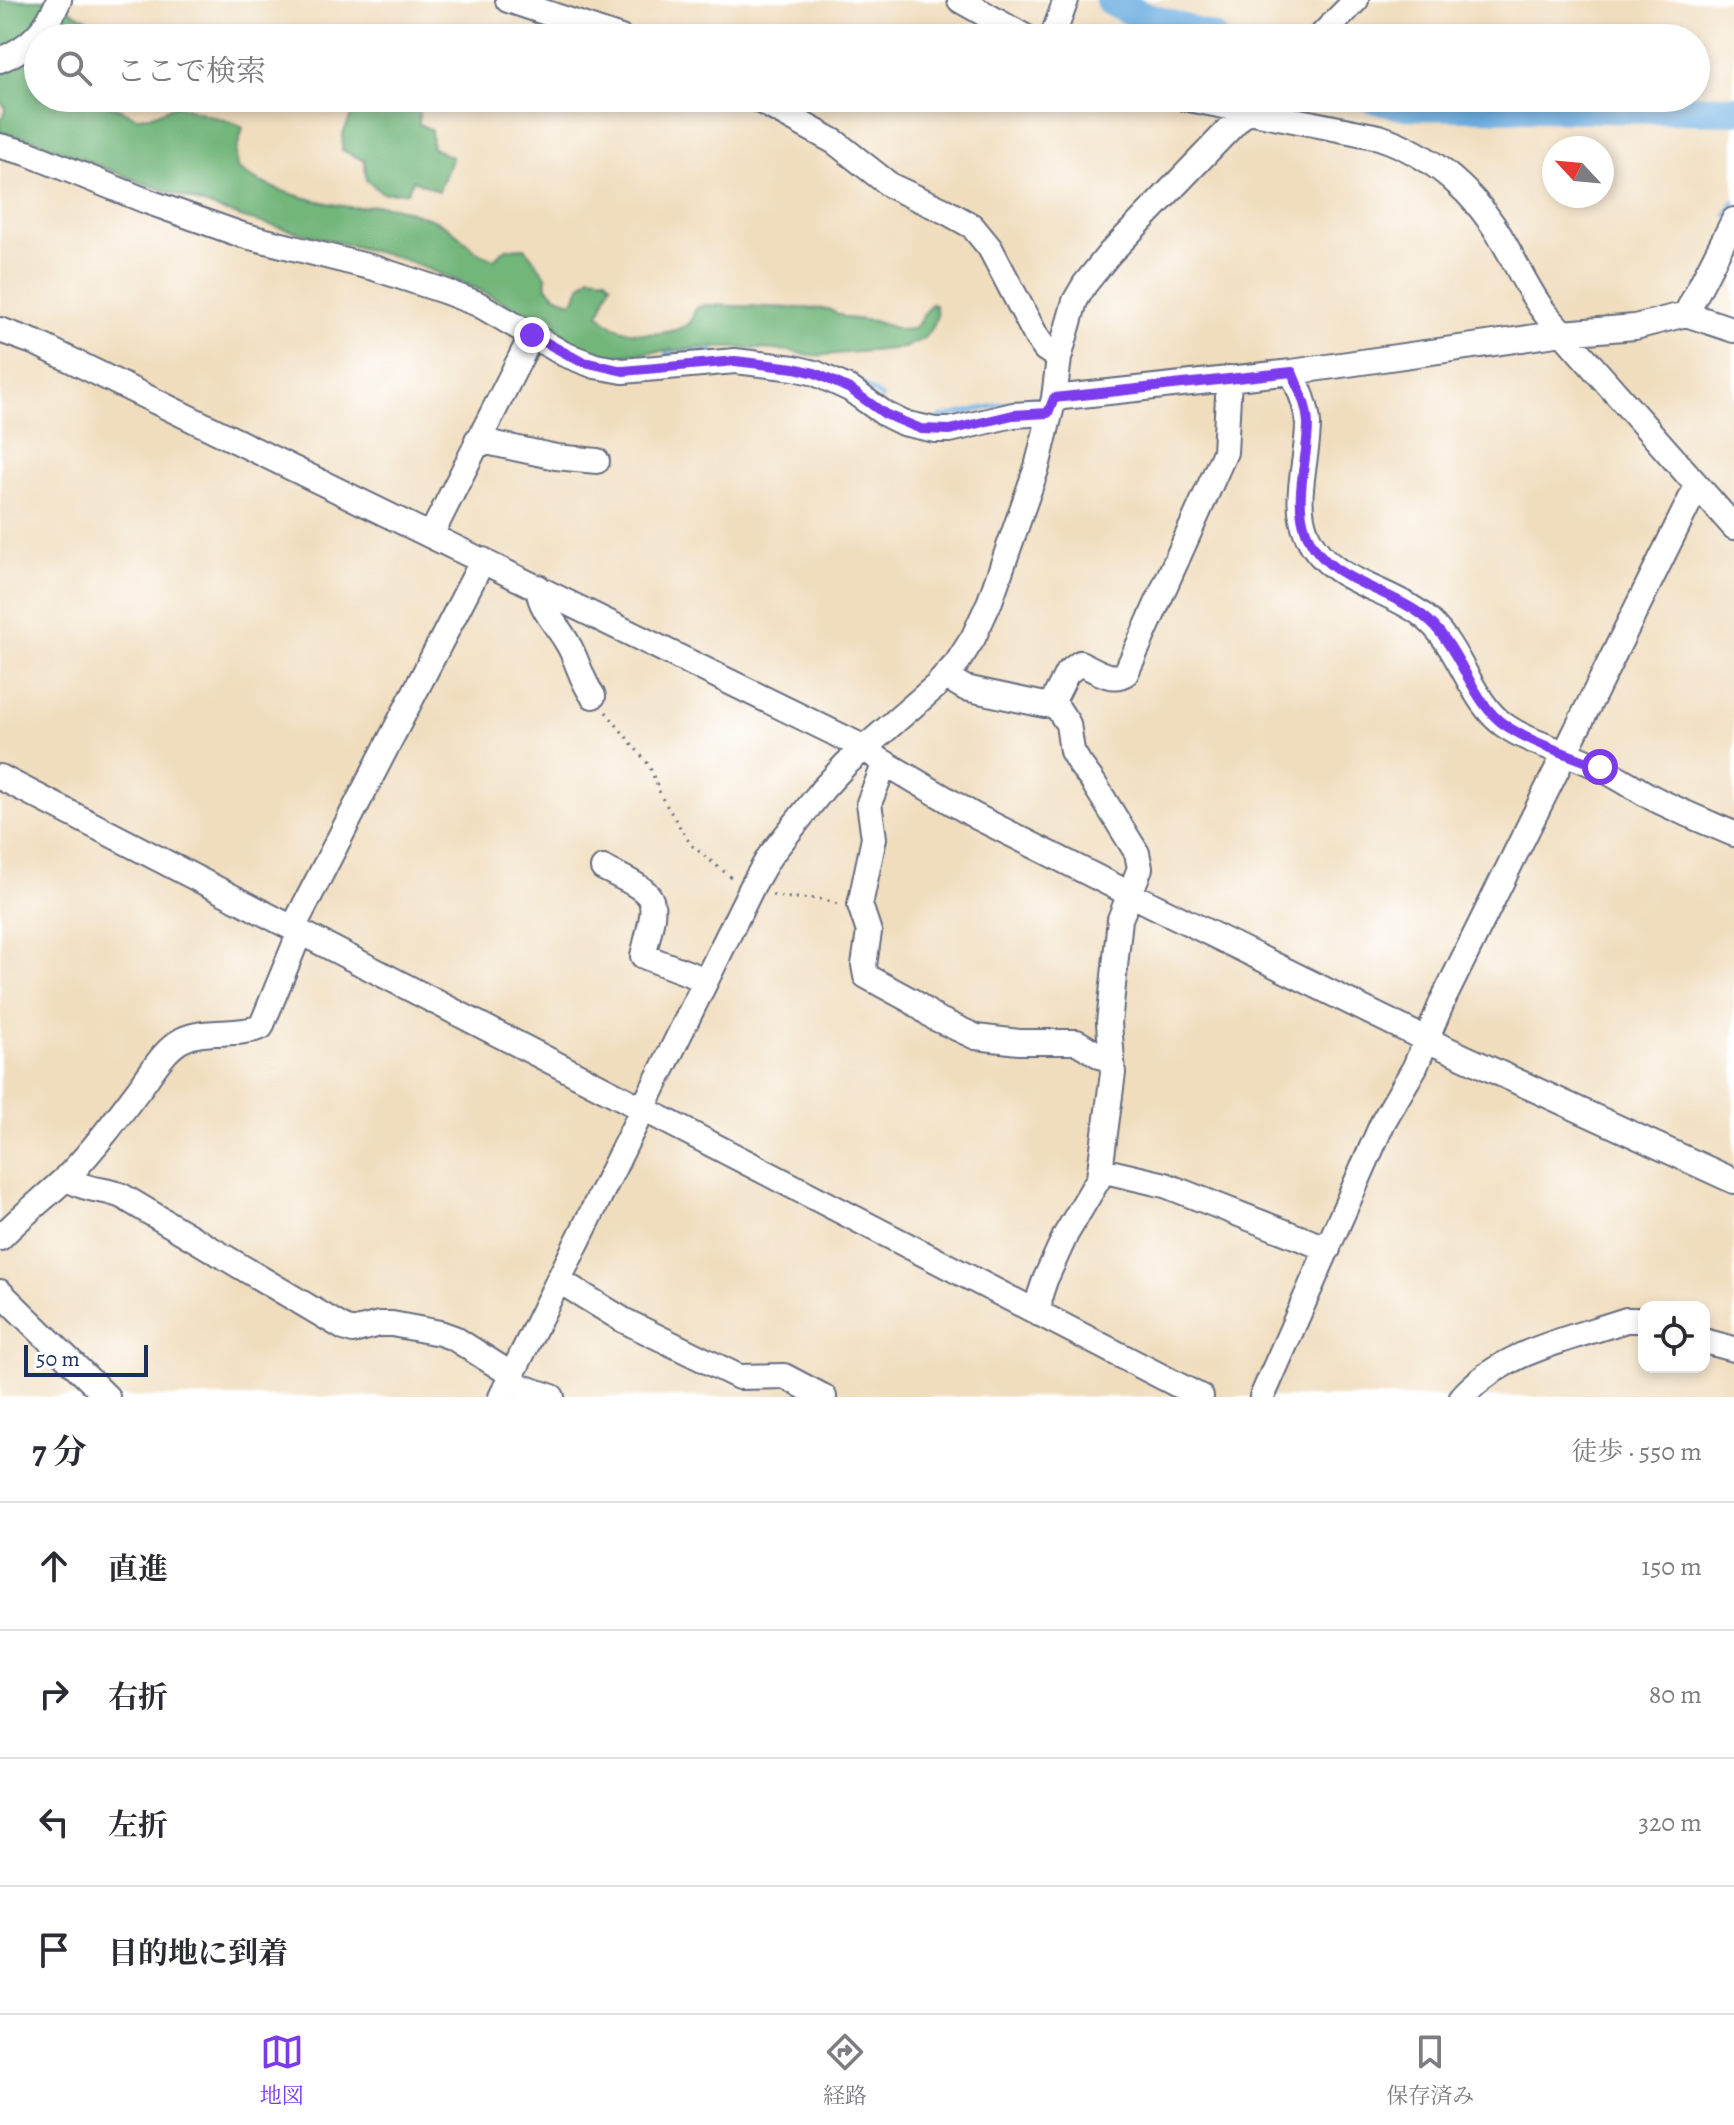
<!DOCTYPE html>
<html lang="ja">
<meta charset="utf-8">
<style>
:root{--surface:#fff;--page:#f2f2f3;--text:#2b2b33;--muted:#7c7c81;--line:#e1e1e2;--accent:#7c3aed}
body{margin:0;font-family:Alegreya,"Noto Serif JP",serif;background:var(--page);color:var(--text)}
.controls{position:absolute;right:24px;bottom:24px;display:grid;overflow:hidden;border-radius:16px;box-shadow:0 4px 12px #0003}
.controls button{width:72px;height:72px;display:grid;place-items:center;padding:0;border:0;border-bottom:2px solid var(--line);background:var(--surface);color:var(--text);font:40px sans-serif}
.compass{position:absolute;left:1542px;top:136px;width:72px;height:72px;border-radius:50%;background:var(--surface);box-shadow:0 4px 12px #0003;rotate:296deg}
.scale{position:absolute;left:24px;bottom:20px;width:124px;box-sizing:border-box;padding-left:8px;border:4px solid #1b2f5e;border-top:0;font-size:22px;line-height:28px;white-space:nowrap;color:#1b2f5e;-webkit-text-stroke:6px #fff;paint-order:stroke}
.stop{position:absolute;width:24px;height:24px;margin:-18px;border:6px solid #7c3aed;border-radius:50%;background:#fff}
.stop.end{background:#7c3aed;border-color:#fff;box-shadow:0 2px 8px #0008}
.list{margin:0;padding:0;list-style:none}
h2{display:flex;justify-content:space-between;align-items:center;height:104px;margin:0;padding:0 32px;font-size:34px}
h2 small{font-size:26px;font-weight:400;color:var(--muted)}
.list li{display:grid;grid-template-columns:52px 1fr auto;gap:24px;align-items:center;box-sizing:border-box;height:128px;padding:0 32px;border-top:2px solid var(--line)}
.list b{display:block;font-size:30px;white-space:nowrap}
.list em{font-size:26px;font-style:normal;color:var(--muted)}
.icon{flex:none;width:44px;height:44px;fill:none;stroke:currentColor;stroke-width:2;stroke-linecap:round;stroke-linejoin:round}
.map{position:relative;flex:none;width:1734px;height:1397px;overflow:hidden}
.search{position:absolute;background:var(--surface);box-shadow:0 4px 12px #0003;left:24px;right:24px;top:24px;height:88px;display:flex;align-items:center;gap:20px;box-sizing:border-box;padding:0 28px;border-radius:44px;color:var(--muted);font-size:30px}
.sheet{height:616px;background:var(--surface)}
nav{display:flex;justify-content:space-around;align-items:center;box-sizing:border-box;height:112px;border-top:2px solid var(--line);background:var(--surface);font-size:22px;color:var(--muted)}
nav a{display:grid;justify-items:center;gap:4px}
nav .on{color:var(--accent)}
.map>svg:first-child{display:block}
</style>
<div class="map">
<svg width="1734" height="1397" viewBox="0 0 1734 1397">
<rect width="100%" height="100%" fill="#fff"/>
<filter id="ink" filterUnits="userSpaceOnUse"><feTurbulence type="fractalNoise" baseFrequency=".0125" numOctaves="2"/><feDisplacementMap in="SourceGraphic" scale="16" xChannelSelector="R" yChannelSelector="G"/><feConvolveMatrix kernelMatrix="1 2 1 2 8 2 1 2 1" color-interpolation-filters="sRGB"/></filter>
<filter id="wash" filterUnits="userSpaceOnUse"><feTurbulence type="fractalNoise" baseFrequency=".006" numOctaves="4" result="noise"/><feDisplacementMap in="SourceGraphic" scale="32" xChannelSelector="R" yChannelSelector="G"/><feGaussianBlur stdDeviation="1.8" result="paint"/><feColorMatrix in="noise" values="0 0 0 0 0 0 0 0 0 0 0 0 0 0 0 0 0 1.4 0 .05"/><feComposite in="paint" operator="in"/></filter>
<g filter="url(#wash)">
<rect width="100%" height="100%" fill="#f0ddbd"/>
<path fill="#72b67a" stroke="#46726c" stroke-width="2" d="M 0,0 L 49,0 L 35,27 L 0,50 Z
M 69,10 L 113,32 L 110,38 L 46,38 L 61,12 Z
M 38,47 L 38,98 L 94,98 L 136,117 L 150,116 L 177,105 L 237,124 L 243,128 L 236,152 L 237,168 C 268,191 310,200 348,207 C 359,209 368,205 378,205 C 397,206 421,215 438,222 C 461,232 470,253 494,259 L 506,249 L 525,248 L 546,276 L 547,287 L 554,294 L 570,302 L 576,298 L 580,286 L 590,276 L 606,278 L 611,284 L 599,314 C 618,338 666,339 690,323 L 696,308 L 705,305 L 828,309 L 846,318 L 873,321 L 902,330 L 912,329 L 917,325 L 931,304 L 935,305 L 937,315 L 933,327 L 923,339 L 904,348 L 813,356 L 790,351 L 743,348 L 702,348 L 610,355 L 592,352 L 575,345 L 523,312 L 475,288 L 403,259 L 247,219 L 140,182 L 35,140 L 0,132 L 0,119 L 4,116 L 6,108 L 0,101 L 0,69 Z
M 359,98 L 392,98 L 419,110 L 419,124 L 431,130 L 432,148 L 452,157 L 439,191 L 413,180 L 407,192 L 383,193 L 366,180 L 365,161 L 342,150 L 343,134 Z"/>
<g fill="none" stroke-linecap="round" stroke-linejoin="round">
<path stroke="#6caee1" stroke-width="5" d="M 1727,215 L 1734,202
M 667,355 L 713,352
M 615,358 L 649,357
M 861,383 L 882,398
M 939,418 L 1033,398"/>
<path stroke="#6caee1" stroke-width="30" d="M 1110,0 L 1139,15 L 1213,38
M 1372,98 L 1401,105 L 1734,110"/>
</g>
</g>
<g filter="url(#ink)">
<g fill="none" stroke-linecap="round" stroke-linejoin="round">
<defs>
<path id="minor" d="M 508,0 L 621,38
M 960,0 L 1027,38
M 1052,38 L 1066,0
M 1319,38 L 1356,0
M 0,60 C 31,47 46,30 59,0
M 755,98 L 835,142 L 891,186 L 945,211 L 972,226 L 990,248 L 1036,336 L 1045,349 L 1059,358
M 1184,98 L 1379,137 C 1433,155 1477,194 1504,243 C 1518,267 1528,291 1545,313 L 1734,527
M 0,146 L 27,153 L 149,202 L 242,235 L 374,268 L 444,291 L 478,304 L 564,354 L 595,366 L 623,371 L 735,361 L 794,368 L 815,373 L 850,389 L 885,414 L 903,423 L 935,430 L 950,430 L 1013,415 L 1048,413
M 1686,314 L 1734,220
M 0,330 L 36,343 L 865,748 L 880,760 L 975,816 L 1130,894 L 1427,1040 L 1734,1181
M 1292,372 C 1299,389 1307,405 1308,424 C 1308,461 1291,502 1308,537 C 1329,581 1385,587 1421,614 C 1461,644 1468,699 1504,725 C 1531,744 1568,752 1598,767 C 1617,776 1633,787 1651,797 C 1678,811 1706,822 1734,834
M 1054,398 L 1292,372 L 1563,333 L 1635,327 L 1686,314 L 1734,330
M 477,440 L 556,457 L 597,461
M 431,535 L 532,335
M 538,587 C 540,610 557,624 568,644 C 578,661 581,680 593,696
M 945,676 L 965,688 L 1045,705 L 1053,701 L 1067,673 L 1080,663 C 1094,669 1112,683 1126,673 L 1225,452 L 1229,378
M 885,763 L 869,803 L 874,838 L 860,905 L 869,932 L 864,965 L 866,976 L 912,1001 L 935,1018 L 976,1037 L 1019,1042 L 1077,1042 L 1102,1057 L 1111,1058
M 0,777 L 1201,1397
M 603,868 C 662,897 658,894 643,956 L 706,980
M 293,928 L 483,560
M 1101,1170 L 1165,1185 L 1328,1249
M 66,1177 C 84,1191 102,1188 122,1196 L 344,1328 L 353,1331 L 379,1324 L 392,1324 L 440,1333 L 454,1338 L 512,1375 L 519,1386 L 552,1397
M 0,1238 C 21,1216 46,1197 68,1176 C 95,1148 118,1117 142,1085 C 153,1070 165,1049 182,1040 C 206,1028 236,1037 261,1027 L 300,932
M 558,1280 L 623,1320 L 739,1377 L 784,1376 L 824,1397
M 0,1292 L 107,1397
M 1039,1314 L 1040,1295 L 1045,1280 L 1066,1234 L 1099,1178 L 1113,1073 L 1109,1023 L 1120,919 L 1140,868 L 1137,853 L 1093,782 L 1079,763 L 1072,751 L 1068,724 L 1053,701
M 1704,1341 L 1734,1349
M 501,1397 L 753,885 L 769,857 L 823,789 L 846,764 L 936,686 L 957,663 L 973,638 L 990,601 L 1037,467 L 1054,398 L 1059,358 L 1075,301 L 1085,284 L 1110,253 L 1259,98
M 1262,1397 L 1383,1122 L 1415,1067 L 1443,1000 L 1697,486
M 1462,1397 C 1503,1351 1570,1339 1626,1320 L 1644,1320"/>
</defs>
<use href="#minor" stroke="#666c7f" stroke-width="28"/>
<path stroke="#666c7f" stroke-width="3" stroke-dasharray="2 6" stroke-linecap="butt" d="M 606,712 L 649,765 L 662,798 L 691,845 L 732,878
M 772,895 C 798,902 814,893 842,906"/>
<use href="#minor" stroke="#fff" stroke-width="24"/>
</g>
</g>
<g fill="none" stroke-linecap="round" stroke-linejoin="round" filter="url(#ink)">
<path stroke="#7c3aed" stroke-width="10" d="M 532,335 L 580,361 L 623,371 L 735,361 L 794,368 L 815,373 L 850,389 L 885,414 L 921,429 L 950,430 L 1013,415 L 1048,413 L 1054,398 L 1292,372 C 1299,389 1307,405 1308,424 C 1308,460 1293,498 1306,532 C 1325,581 1384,586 1422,615 C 1461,644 1470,702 1505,725 C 1533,744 1569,754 1600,767"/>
</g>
</svg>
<div class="controls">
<button><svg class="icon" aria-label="locate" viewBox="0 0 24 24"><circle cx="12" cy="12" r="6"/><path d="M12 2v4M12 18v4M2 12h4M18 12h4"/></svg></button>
</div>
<svg class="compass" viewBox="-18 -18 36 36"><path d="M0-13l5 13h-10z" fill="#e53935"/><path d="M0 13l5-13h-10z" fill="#7c7c81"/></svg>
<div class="scale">50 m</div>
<div class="stop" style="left:1600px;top:767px"></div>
<div class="stop end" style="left:532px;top:335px"></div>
<div class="search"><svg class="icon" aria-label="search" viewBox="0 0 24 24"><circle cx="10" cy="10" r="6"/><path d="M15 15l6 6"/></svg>ここで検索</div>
</div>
<section class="sheet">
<h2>7 分<small>徒歩 · 550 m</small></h2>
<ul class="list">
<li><svg class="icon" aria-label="ahead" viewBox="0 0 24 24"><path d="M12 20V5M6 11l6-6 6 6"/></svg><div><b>直進</b></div><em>150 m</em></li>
<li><svg class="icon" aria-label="right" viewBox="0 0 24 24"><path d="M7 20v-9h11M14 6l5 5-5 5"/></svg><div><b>右折</b></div><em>80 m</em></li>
<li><svg class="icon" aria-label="left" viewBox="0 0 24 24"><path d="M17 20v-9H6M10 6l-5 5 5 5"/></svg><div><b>左折</b></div><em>320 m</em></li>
<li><svg class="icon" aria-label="arrive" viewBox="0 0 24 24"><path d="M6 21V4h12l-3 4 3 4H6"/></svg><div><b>目的地に到着</b></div></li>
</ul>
</section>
<nav>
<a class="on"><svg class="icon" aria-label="map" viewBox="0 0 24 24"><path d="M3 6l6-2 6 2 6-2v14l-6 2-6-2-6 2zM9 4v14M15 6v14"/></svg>地図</a>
<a><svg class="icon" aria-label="directions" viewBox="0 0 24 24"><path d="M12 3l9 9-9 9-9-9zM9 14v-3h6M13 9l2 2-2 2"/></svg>経路</a>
<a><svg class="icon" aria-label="saved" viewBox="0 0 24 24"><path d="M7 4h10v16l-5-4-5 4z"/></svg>保存済み</a>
</nav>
